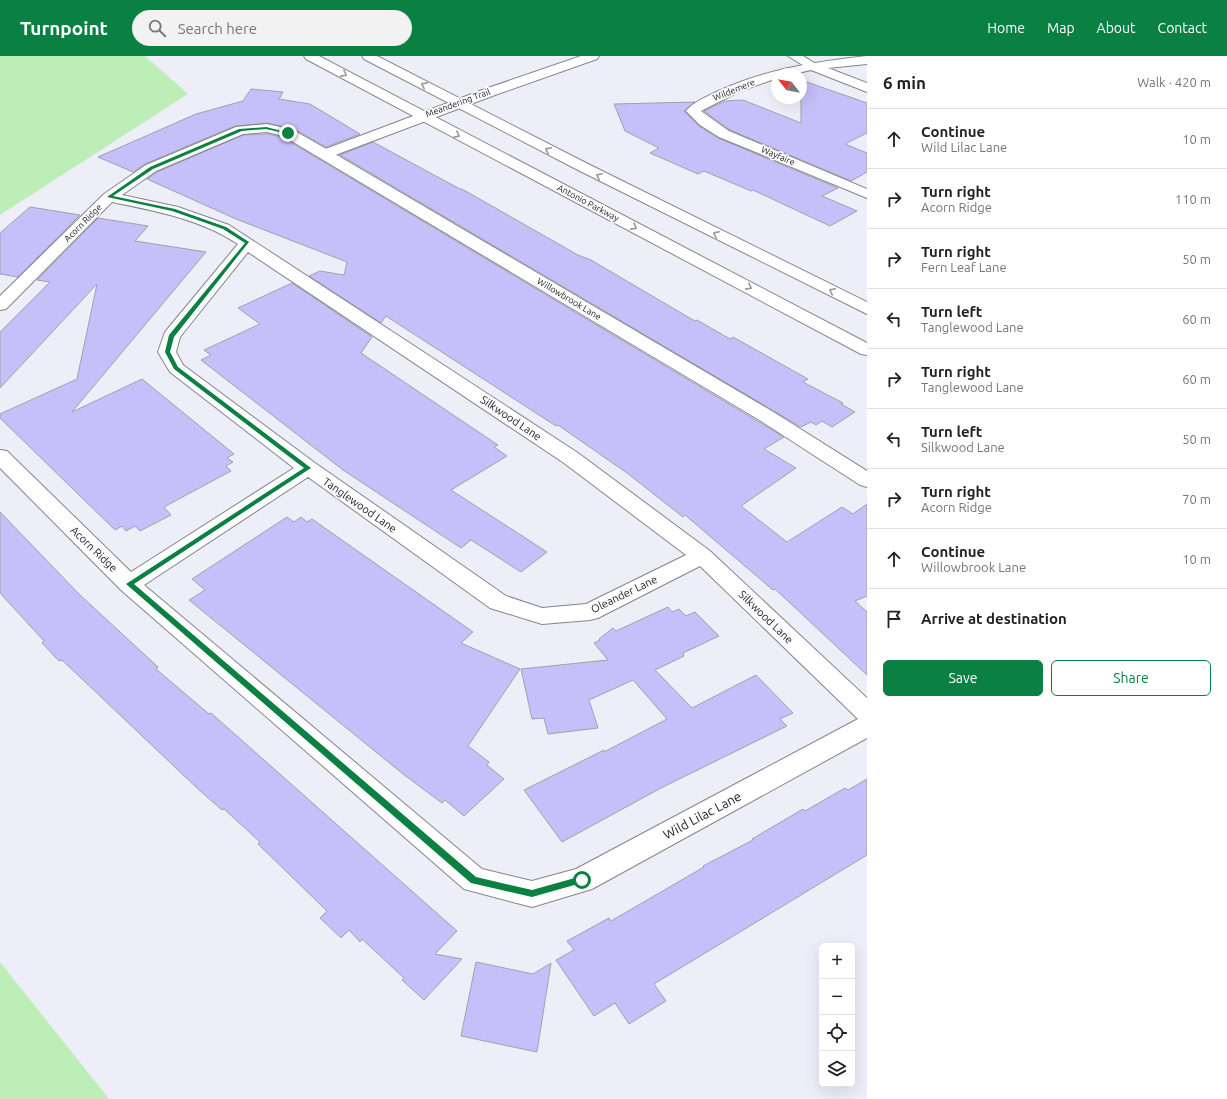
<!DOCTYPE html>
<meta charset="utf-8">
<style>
:root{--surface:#fff;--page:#f2f2f2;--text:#222;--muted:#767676;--line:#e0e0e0;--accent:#0b8043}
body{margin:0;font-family:Ubuntu,sans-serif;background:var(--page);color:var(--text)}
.controls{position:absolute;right:12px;bottom:12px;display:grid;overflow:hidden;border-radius:6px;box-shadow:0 4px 16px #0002}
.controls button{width:36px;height:36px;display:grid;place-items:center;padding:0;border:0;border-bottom:1px solid var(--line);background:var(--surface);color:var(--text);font:20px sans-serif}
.compass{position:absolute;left:771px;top:12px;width:36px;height:36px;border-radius:50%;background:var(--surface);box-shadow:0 4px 16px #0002;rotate:301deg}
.stop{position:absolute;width:12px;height:12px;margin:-9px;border:3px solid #0b8043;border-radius:50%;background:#fff}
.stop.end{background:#0b8043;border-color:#fff;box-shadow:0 1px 4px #0008}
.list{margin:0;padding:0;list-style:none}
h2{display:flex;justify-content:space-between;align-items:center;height:52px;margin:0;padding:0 16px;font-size:17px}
h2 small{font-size:13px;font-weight:400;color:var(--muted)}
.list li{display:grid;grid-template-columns:26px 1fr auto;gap:12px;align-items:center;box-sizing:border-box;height:60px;padding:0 16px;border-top:1px solid var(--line)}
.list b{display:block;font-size:15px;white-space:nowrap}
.list p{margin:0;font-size:13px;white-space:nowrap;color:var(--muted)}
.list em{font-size:13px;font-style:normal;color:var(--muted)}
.actions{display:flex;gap:8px;padding:12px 16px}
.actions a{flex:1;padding:9px 0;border:1px solid var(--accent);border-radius:6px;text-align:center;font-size:14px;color:var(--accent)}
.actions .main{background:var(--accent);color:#fff}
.icon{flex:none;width:22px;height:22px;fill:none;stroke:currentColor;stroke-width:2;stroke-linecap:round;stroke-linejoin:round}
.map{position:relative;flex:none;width:867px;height:1043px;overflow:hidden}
header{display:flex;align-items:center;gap:24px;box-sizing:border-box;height:56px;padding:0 20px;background:var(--accent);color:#fff}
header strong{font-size:19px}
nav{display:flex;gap:22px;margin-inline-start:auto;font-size:14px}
.search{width:280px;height:36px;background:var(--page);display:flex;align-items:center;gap:10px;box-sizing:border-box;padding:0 14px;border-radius:22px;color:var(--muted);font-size:15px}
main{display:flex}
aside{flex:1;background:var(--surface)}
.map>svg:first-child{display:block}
</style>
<header>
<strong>Turnpoint</strong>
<div class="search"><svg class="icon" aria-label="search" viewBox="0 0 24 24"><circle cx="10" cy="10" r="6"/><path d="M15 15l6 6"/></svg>Search here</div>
<nav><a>Home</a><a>Map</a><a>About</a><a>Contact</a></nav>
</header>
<main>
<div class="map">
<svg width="867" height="1043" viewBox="0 0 867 1043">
<rect width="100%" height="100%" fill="#eeeef8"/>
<path fill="#beeeb7" d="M 0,0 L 145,0 L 188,38 L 0,159 Z
M 0,906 L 109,1043 L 0,1043 Z"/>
<path fill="#c6c0fa" stroke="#a1a0aa" d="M 801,24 L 867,47 L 867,77 L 845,88 L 867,97 L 867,116 L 851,125 L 730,74 L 704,55 L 725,45 L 743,44 L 801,67 Z
M 251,33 L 283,36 L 279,43 L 310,48 L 360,78 L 326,91 L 294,73 L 267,67 L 235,70 L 145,108 L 133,116 L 98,101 L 196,58 L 243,45 Z
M 695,46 L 684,55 L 699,70 L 718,82 L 838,132 L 822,140 L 857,155 L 830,170 L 753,134 L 751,135 L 704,115 L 698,118 L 650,97 L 659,92 L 625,75 L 614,48 Z
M 267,78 L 282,81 L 784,381 L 764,393 L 796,412 L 741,450 L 787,486 L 842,451 L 853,458 L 867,448 L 867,540 L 855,545 L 867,556 L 867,619 L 775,533 L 773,534 L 685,459 L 683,461 L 627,417 L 558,369 L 556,370 L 386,260 L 381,267 L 309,220 L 320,215 L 344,219 L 347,206 L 236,163 L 147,123 L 157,116 L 243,79 Z
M 373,86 L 460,133 L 462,133 L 578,199 L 591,204 L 688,261 L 695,265 L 697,264 L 730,283 L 733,281 L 808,323 L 803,326 L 843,347 L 841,348 L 855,356 L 832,371 L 822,365 L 816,369 L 811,366 L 801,371 L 340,99 Z
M 30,151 L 80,159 L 18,221 L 0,218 L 0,177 Z
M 98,162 L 148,170 L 135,185 L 206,196 L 72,356 L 142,323 L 234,398 L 227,402 L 233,406 L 226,410 L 231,415 L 164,451 L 171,459 L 140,475 L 135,470 L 126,475 L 122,470 L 115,474 L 0,362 L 0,358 L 77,323 L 97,228 L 0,332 L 0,276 L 50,226 L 37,224 Z
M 292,227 L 372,281 L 361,297 L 498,389 L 494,391 L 507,400 L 451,434 L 547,496 L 521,516 L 471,484 L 461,492 L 343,414 L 201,304 L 211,299 L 204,294 L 260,268 L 238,252 Z
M 0,456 L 80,539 L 158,611 L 156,613 L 209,658 L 211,657 L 457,875 L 435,898 L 462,903 L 424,944 L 402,924 L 404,922 L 362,883 L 360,886 L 349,874 L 341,882 L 320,862 L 327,855 L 258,788 L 260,786 L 224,753 L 222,754 L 198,733 L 62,604 L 59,605 L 42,587 L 44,585 L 0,537 Z
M 287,461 L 294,466 L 301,461 L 307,466 L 312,463 L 473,576 L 461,587 L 520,613 L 468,690 L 489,706 L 487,709 L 504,723 L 464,760 L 445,744 L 442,747 L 403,718 L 189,544 L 205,534 L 192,523 Z
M 668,551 L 672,556 L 679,553 L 686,560 L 695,556 L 719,580 L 683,597 L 684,600 L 655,614 L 692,652 L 756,619 L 793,657 L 780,663 L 787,670 L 661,732 L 562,786 L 524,734 L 604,694 L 604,696 L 667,663 L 633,624 L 589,644 L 598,672 L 548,678 L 544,662 L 532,663 L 521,613 L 608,604 L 594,587 L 600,584 L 599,583 L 613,572 L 616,575 Z
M 867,723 L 867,799 L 654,928 L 666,945 L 629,968 L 615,947 L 594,960 L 556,904 L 574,894 L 567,885 L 609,862 L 611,865 L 704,811 L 703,810 L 753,784 L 752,783 L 803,753 L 805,755 L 845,732 L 848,734 Z
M 476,906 L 533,918 L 551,907 L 537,996 L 461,980 Z"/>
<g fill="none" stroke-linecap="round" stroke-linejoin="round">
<defs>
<path id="minor" d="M 867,0 L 867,8 L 828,12 L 867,27 L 867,36 L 811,14 L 794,18 L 777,18 L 777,22 L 738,36 L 701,55 L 729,75 L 867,133 L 867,142 L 719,81 L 700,69 L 686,55 C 692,47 704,42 712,38 C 761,14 813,6 867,0 Z
M 267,68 L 293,74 L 330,95 L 775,357 L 867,415 L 867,431 L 860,429 L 761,365 L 283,80 L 267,76 L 243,78 L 156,115 L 122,139 L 178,151 L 229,169 L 578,397 L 710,495 L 867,642 L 867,682 L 592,833 L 532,851 L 464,833 L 121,534 L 0,412 L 0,394 L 7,395 L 131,516 L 294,412 L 170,316 L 158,296 L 165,276 L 238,188 C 200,163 156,155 112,146 L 6,253 L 0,254 L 0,240 L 104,138 L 146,109 L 236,71 ZM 248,196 L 564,407 L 686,499 L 586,548 L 542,552 L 506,540 L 315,407 L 183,309 L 176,296 L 180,281 ZM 308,421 L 490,552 L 542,568 L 590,564 L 598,562 L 700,510 L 858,663 L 576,813 L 532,825 L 482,813 L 144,529 Z"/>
<path id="tertiary" d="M 581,0 L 599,0 L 597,3 L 495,39 L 330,101 L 320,101 L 318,98 L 320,95 L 485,33 Z
M 788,0 L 803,0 L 819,10 L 817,13 L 809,13 Z"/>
<path id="primary" d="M 304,0 L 319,0 L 867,287 L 867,299 L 861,298 L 306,3 Z
M 362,0 L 377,0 L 588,108 L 867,246 L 867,258 L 578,114 L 364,3 Z"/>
</defs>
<use href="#minor" stroke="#84848d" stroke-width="2"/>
<use href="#tertiary" stroke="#84848d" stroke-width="2"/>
<use href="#primary" stroke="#84848d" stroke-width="2"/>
<use href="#minor" fill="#fff" fill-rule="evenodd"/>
<use href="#tertiary" fill="#fff" fill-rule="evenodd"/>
<use href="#primary" fill="#fff" fill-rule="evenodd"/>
</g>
<defs><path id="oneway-chevron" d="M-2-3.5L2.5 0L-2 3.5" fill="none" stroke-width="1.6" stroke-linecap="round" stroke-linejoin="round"/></defs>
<g stroke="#98989a">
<use href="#oneway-chevron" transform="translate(344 18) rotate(28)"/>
<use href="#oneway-chevron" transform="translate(424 29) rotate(-153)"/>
<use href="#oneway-chevron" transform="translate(457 79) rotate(27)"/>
<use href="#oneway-chevron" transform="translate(548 94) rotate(-153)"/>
<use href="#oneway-chevron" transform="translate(599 120) rotate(-154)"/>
<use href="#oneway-chevron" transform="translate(634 171) rotate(28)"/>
<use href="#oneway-chevron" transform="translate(716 178) rotate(-154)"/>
<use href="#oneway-chevron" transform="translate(749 231) rotate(28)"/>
<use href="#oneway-chevron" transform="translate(832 235) rotate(-154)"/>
</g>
<path fill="#0b8043" d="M 266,71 L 290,77 L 288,78 L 266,73 L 242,75 L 153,113 L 113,140 L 175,153 L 226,171 L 249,186 L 174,281 L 170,296 L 178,311 L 311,412 L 134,528 L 476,821 L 532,834 L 582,820 L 586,824 L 585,826 L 532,841 L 471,827 L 126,528 L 304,412 L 174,313 L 165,296 L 169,279 L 245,187 L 223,173 L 172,155 L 107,141 L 150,111 L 239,73 Z"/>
<g text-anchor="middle" stroke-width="3.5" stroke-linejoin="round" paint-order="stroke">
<g font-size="9" fill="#1b1b1f" stroke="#fcfcfe">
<text transform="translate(734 34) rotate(-22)" y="3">Wildemere</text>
<text transform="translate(458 47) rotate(-20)" y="3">Meandering Trail</text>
<text transform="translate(778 100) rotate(23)" y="3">Wayfaire</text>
<text transform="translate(588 147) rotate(28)" y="3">Antonio Parkway</text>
<text transform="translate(83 167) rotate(-45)" y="3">Acorn Ridge</text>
<text transform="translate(569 243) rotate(31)" y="3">Willowbrook Lane</text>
</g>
<g font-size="11" fill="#1b1b1f" stroke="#fcfcfe">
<text transform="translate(511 362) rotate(34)" y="4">Silkwood Lane</text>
<text transform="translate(360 449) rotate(35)" y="4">Tanglewood Lane</text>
<text transform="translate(94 493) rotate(44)" y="4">Acorn Ridge</text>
<text transform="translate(624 538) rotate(-26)" y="4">Oleander Lane</text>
<text transform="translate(766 561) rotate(44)" y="4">Silkwood Lane</text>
</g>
<g font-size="13" fill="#1b1b1f" stroke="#fcfcfe">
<text transform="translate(702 759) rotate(-28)" y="5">Wild Lilac Lane</text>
</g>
</g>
</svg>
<div class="controls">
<button>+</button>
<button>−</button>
<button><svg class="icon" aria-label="locate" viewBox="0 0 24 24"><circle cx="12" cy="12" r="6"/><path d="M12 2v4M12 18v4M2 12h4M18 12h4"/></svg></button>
<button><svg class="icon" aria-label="layers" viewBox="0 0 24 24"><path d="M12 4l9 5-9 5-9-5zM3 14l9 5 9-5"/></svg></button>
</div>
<svg class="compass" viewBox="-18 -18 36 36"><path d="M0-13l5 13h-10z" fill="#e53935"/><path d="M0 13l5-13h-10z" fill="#767676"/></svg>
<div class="stop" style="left:582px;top:824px"></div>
<div class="stop end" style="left:288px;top:77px"></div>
</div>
<aside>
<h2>6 min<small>Walk · 420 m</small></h2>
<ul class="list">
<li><svg class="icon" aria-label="ahead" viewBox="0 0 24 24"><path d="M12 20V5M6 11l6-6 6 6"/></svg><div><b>Continue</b><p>Wild Lilac Lane</p></div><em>10 m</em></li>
<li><svg class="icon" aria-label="right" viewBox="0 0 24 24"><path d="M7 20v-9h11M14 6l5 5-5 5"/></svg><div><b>Turn right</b><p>Acorn Ridge</p></div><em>110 m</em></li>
<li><svg class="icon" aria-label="right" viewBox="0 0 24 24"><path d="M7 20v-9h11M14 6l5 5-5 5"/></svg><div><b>Turn right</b><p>Fern Leaf Lane</p></div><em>50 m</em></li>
<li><svg class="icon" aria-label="left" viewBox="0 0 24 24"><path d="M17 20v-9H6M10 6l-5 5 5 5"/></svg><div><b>Turn left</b><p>Tanglewood Lane</p></div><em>60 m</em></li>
<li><svg class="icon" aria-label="right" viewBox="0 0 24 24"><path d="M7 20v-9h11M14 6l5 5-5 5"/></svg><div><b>Turn right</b><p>Tanglewood Lane</p></div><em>60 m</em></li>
<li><svg class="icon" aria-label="left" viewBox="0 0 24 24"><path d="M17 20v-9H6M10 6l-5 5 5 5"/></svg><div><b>Turn left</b><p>Silkwood Lane</p></div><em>50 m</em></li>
<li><svg class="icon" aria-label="right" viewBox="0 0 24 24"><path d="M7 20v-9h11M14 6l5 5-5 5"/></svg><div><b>Turn right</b><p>Acorn Ridge</p></div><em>70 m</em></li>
<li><svg class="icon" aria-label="ahead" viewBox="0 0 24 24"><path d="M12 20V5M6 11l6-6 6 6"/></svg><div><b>Continue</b><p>Willowbrook Lane</p></div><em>10 m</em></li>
<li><svg class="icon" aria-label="arrive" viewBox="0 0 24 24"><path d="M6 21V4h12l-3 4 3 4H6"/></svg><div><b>Arrive at destination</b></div></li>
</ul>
<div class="actions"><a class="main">Save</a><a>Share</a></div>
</aside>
</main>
